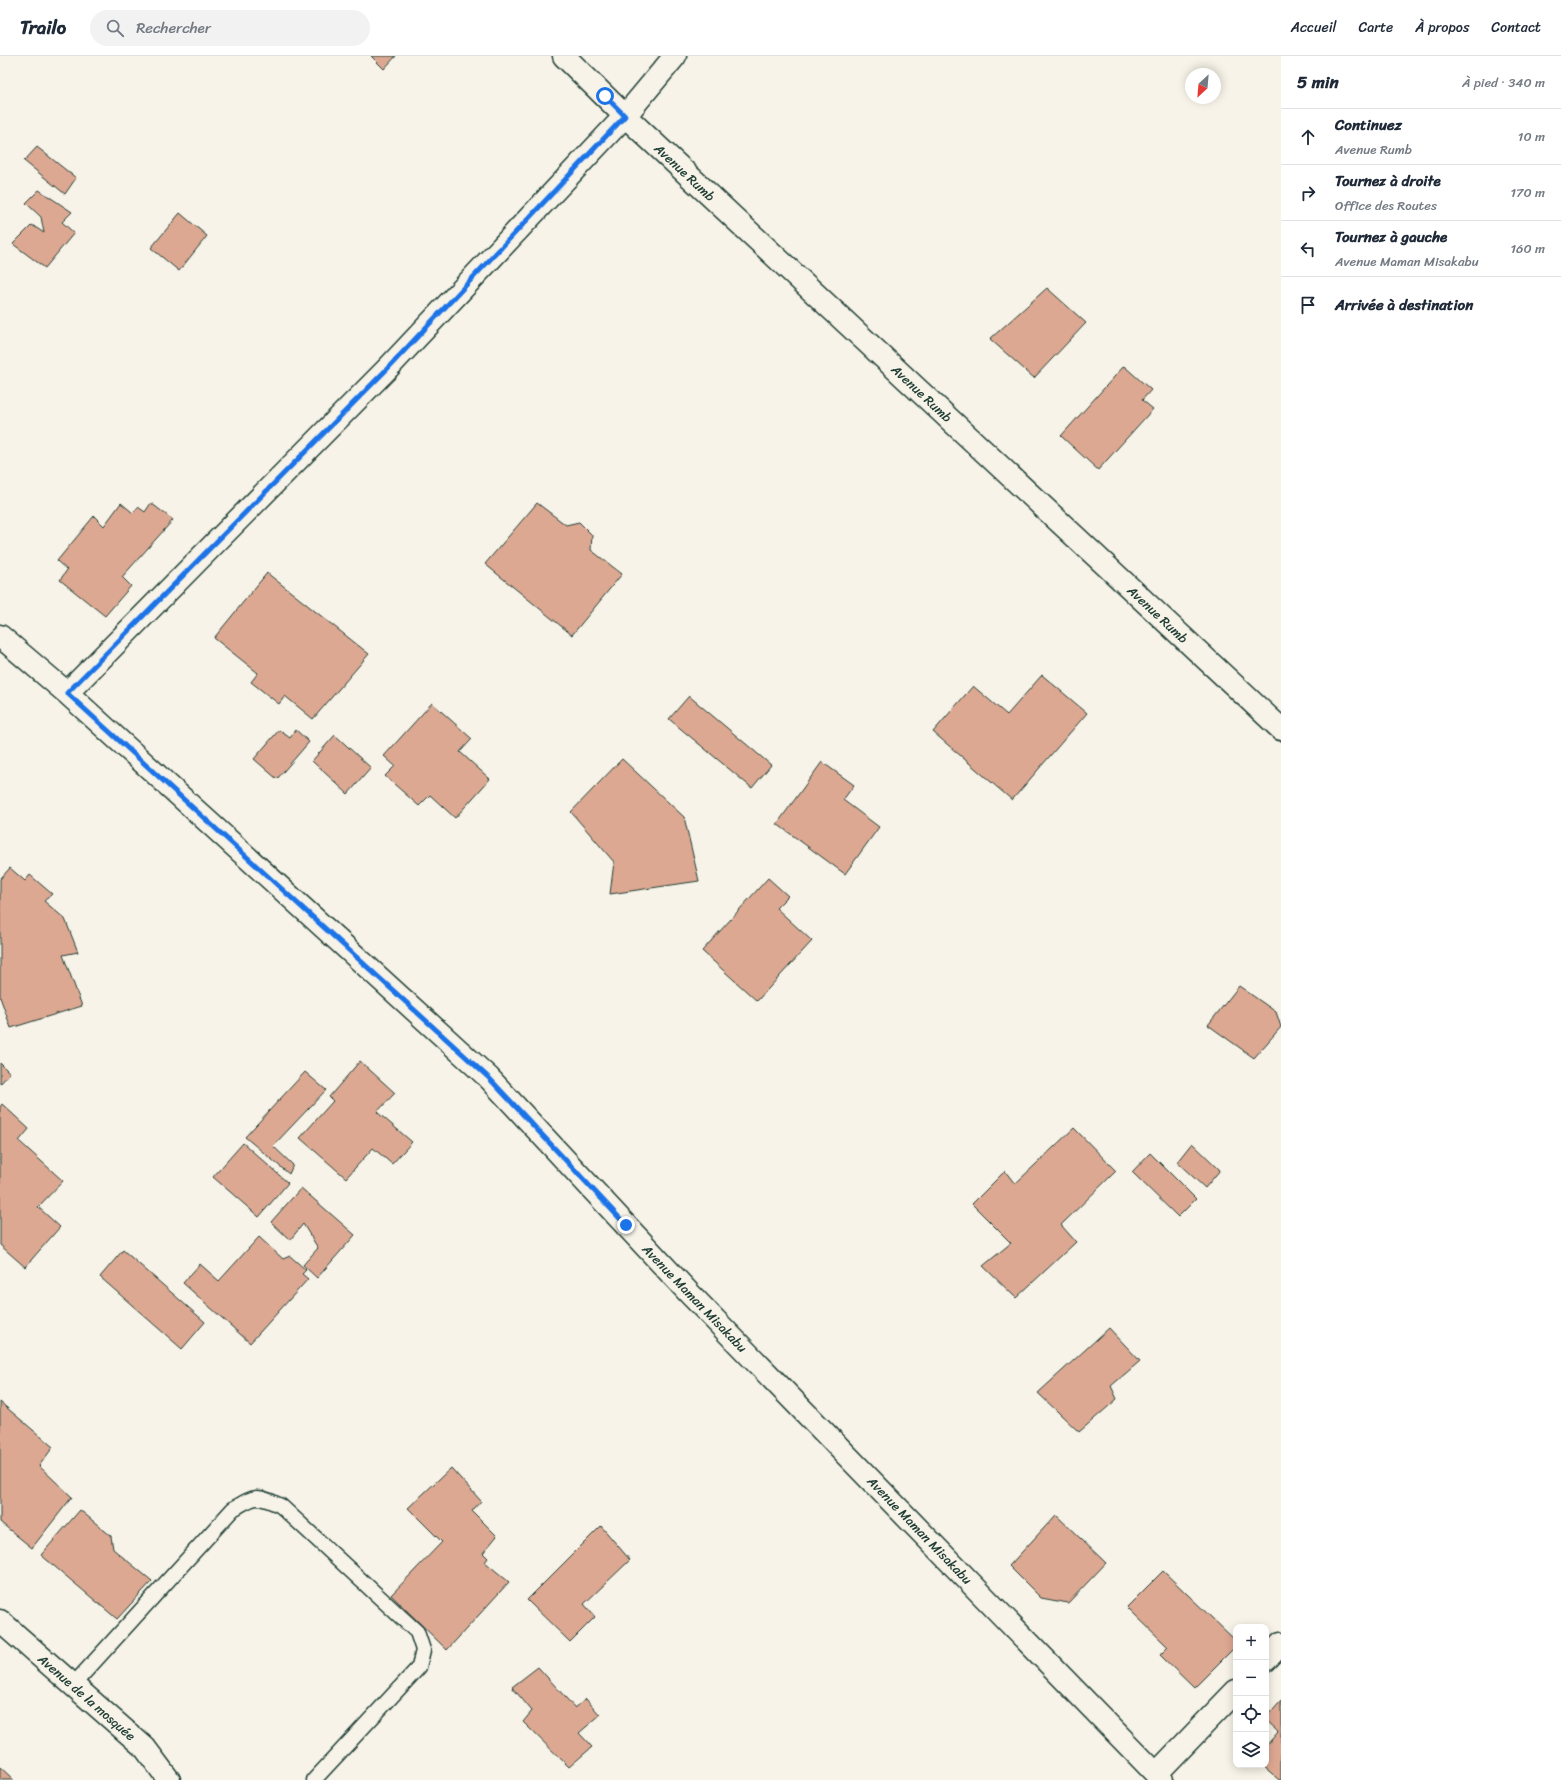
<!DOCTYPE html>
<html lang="fr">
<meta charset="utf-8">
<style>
:root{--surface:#fff;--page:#f2f2f3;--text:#1f2937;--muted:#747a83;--line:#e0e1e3}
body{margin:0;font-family:Sriracha,sans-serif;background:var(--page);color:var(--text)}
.controls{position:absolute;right:12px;bottom:12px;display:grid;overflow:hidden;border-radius:8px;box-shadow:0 2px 10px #0003}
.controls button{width:36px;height:36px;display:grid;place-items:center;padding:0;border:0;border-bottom:1px solid var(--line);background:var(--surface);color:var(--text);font:20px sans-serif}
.compass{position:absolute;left:1185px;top:12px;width:36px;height:36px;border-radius:50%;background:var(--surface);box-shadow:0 2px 10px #0003;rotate:206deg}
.stop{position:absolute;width:12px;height:12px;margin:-9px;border:3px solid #1a73e8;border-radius:50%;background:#fff}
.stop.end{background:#1a73e8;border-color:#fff;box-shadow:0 1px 4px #0008}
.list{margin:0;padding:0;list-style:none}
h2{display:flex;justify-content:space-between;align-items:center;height:52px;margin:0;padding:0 16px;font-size:17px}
h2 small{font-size:13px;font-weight:400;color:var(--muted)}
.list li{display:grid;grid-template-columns:26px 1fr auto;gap:12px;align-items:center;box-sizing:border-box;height:56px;padding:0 16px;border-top:1px solid var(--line)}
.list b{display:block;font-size:15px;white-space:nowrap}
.list p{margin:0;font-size:13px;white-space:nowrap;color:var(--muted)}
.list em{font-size:13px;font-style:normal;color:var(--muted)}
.icon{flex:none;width:22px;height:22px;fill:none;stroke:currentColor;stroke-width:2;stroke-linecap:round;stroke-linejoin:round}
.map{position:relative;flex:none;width:1281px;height:1724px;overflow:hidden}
header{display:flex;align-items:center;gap:24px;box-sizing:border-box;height:56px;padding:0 20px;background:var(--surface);border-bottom:1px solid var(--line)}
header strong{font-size:19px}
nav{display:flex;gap:22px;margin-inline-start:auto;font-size:14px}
.search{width:280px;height:36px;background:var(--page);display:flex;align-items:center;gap:10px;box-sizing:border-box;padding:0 14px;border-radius:22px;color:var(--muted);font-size:15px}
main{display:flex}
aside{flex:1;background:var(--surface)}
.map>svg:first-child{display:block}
</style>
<header>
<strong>Trailo</strong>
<div class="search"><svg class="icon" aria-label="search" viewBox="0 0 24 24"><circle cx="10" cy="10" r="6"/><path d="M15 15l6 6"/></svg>Rechercher</div>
<nav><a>Accueil</a><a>Carte</a><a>À propos</a><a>Contact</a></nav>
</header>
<main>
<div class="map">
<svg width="1281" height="1724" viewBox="0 0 1281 1724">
<rect width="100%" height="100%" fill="#f7f3e8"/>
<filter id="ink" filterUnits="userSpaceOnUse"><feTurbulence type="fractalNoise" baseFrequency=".025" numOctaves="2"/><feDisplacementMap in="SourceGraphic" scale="8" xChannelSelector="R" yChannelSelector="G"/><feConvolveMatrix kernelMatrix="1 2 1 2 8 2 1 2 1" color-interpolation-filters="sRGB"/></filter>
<g filter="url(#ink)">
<path fill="#dda892" stroke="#1f3d34" d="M 371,0 L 396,0 L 384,13 Z
M 37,91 L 76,122 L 65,138 L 24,105 Z
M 39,134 L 72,156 L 62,166 L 74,177 L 45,212 L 13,188 L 32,169 L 44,177 L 41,161 L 26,147 Z
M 180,157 L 207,180 L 179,215 L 151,192 Z
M 1047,232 L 1086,267 L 1034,322 L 990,283 Z
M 1124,310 L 1151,334 L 1142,344 L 1153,353 L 1098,414 L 1061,380 Z
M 121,447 L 133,457 L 138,451 L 145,456 L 151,447 L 173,464 L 122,521 L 131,530 L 105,560 L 60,524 L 67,514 L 57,505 L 94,460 L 104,470 Z
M 537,447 L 566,469 L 579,466 L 592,479 L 591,494 L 622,518 L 572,579 L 485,508 Z
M 267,517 L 369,598 L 313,663 L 285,640 L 279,648 L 251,626 L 258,617 L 214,582 Z
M 1042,619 L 1087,657 L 1012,744 L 933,676 L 973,630 L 1007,659 Z
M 689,640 L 771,709 L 752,732 L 669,663 Z
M 432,647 L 472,683 L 460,696 L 490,723 L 455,762 L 430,739 L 419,750 L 385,720 L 395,710 L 384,700 Z
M 279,674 L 290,682 L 296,674 L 309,686 L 277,723 L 254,703 Z
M 335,679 L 371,712 L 348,738 L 312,705 Z
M 622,703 L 684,761 L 699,825 L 610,838 L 614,806 L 571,756 Z
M 822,706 L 854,729 L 843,744 L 879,771 L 845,818 L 777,768 Z
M 10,812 L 25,825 L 30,819 L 52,838 L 44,845 L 65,863 L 78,896 L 63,899 L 82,950 L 11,972 L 0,941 L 0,823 Z
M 768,822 L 788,840 L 776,852 L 812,885 L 757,945 L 702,895 Z
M 1239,930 L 1276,956 L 1281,971 L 1254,1002 L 1208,969 Z
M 360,1005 L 395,1037 L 377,1056 L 412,1086 L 392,1108 L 373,1092 L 346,1122 L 300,1082 L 333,1045 L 329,1041 Z
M 0,1007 L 10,1017 L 0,1028 Z
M 305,1016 L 326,1034 L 273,1090 L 293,1109 L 289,1118 L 245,1081 Z
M 2,1048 L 29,1073 L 19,1085 L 63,1125 L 38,1151 L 60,1171 L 25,1211 L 0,1189 L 0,1051 Z
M 1074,1072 L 1116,1115 L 1061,1169 L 1076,1186 L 1016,1242 L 983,1210 L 1011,1187 L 972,1148 L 1005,1115 L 1015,1128 Z
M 243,1087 L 288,1127 L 259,1161 L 213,1121 Z
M 1192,1087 L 1220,1114 L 1205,1132 L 1177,1106 Z
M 1150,1097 L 1196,1143 L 1178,1161 L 1132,1116 Z
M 301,1132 L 355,1179 L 317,1222 L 303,1209 L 318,1192 L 303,1168 L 290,1184 L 271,1166 Z
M 259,1181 L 283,1203 L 290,1200 L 306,1214 L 302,1218 L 308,1223 L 250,1287 L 183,1227 L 200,1208 L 219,1225 Z
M 123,1194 L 205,1266 L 182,1293 L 100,1221 Z
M 1109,1272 L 1140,1305 L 1111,1330 L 1117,1343 L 1079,1376 L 1038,1337 Z
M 0,1346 L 53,1391 L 39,1410 L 72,1441 L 32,1492 L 0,1466 Z
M 451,1412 L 481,1445 L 472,1455 L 497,1480 L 483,1497 L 488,1502 L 485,1506 L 509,1526 L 447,1594 L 391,1539 L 442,1486 L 408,1452 Z
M 80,1454 L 111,1480 L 113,1493 L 152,1525 L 117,1563 L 41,1499 Z
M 1056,1459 L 1106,1507 L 1068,1547 L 1041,1542 L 1009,1510 Z
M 601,1470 L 630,1504 L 584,1548 L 595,1561 L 570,1586 L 527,1544 Z
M 1163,1515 L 1236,1585 L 1236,1590 L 1194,1632 L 1160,1599 L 1168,1591 L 1127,1551 Z
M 538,1611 L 575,1652 L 586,1643 L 600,1659 L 579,1677 L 592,1691 L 569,1711 L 523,1666 L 532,1655 L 512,1631 Z
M 1281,1644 L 1281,1724 L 1279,1724 L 1262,1709 L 1266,1709 L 1266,1690 L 1278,1676 L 1266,1665 L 1266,1661 Z
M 0,1711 L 14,1724 L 0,1724 Z"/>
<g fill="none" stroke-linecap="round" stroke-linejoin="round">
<defs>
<path id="lane" d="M 73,1629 L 233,1453 C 255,1440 256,1438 281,1450 L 417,1576 L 423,1594 L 419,1611 L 314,1724"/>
<path id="street" d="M 564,0 L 625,60 L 1281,673
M 0,580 L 67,637 L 489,1022 L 689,1237 L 1162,1724
M 67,637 L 387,313 L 625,60 L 675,0
M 0,1565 L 145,1692 L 169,1724
M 1266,1604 L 1281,1588
M 1156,1718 L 1236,1635"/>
</defs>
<use href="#lane" stroke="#1f3d34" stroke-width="17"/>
<use href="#street" stroke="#1f3d34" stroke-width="25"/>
<use href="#lane" stroke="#f7f3e8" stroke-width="14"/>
<use href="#street" stroke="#f7f3e8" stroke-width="22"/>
</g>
</g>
<g fill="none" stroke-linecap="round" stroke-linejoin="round" filter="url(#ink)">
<path stroke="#1a73e8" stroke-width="5" d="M 605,40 L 625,60 L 387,313 L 67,637 L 489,1022 L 626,1169"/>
</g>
<g text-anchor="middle" stroke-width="3" stroke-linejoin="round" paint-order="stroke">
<g font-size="13" fill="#1f3d34" stroke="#f7f3e8">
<text transform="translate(685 116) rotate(43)" y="5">Avenue Rumb</text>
<text transform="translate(922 337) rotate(43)" y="5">Avenue Rumb</text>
<text transform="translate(1158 558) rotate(43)" y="5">Avenue Rumb</text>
<text transform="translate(695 1242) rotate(46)" y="5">Avenue Maman Misakabu</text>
<text transform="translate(920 1474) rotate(46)" y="5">Avenue Maman Misakabu</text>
<text transform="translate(87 1641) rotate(41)" y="5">Avenue de la mosquée</text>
</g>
</g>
</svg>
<div class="controls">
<button>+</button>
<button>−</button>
<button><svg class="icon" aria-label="locate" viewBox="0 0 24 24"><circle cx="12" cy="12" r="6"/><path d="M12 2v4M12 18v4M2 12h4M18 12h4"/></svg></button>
<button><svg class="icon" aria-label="layers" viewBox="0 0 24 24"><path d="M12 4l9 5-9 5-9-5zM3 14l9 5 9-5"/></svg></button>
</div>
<svg class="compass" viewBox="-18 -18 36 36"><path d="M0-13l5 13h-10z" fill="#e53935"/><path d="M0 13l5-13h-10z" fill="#747a83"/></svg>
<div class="stop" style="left:605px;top:40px"></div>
<div class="stop end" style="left:626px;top:1169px"></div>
</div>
<aside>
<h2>5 min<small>À pied · 340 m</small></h2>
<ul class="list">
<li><svg class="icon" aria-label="ahead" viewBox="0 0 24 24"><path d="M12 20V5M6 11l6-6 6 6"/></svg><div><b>Continuez</b><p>Avenue Rumb</p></div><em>10 m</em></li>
<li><svg class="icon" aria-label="right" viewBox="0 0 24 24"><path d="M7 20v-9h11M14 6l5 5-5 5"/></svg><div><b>Tournez à droite</b><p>Office des Routes</p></div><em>170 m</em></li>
<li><svg class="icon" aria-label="left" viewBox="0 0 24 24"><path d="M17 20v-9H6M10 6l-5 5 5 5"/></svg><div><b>Tournez à gauche</b><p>Avenue Maman Misakabu</p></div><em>160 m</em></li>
<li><svg class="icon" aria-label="arrive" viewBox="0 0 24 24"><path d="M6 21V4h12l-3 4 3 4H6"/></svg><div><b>Arrivée à destination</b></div></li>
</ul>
</aside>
</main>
